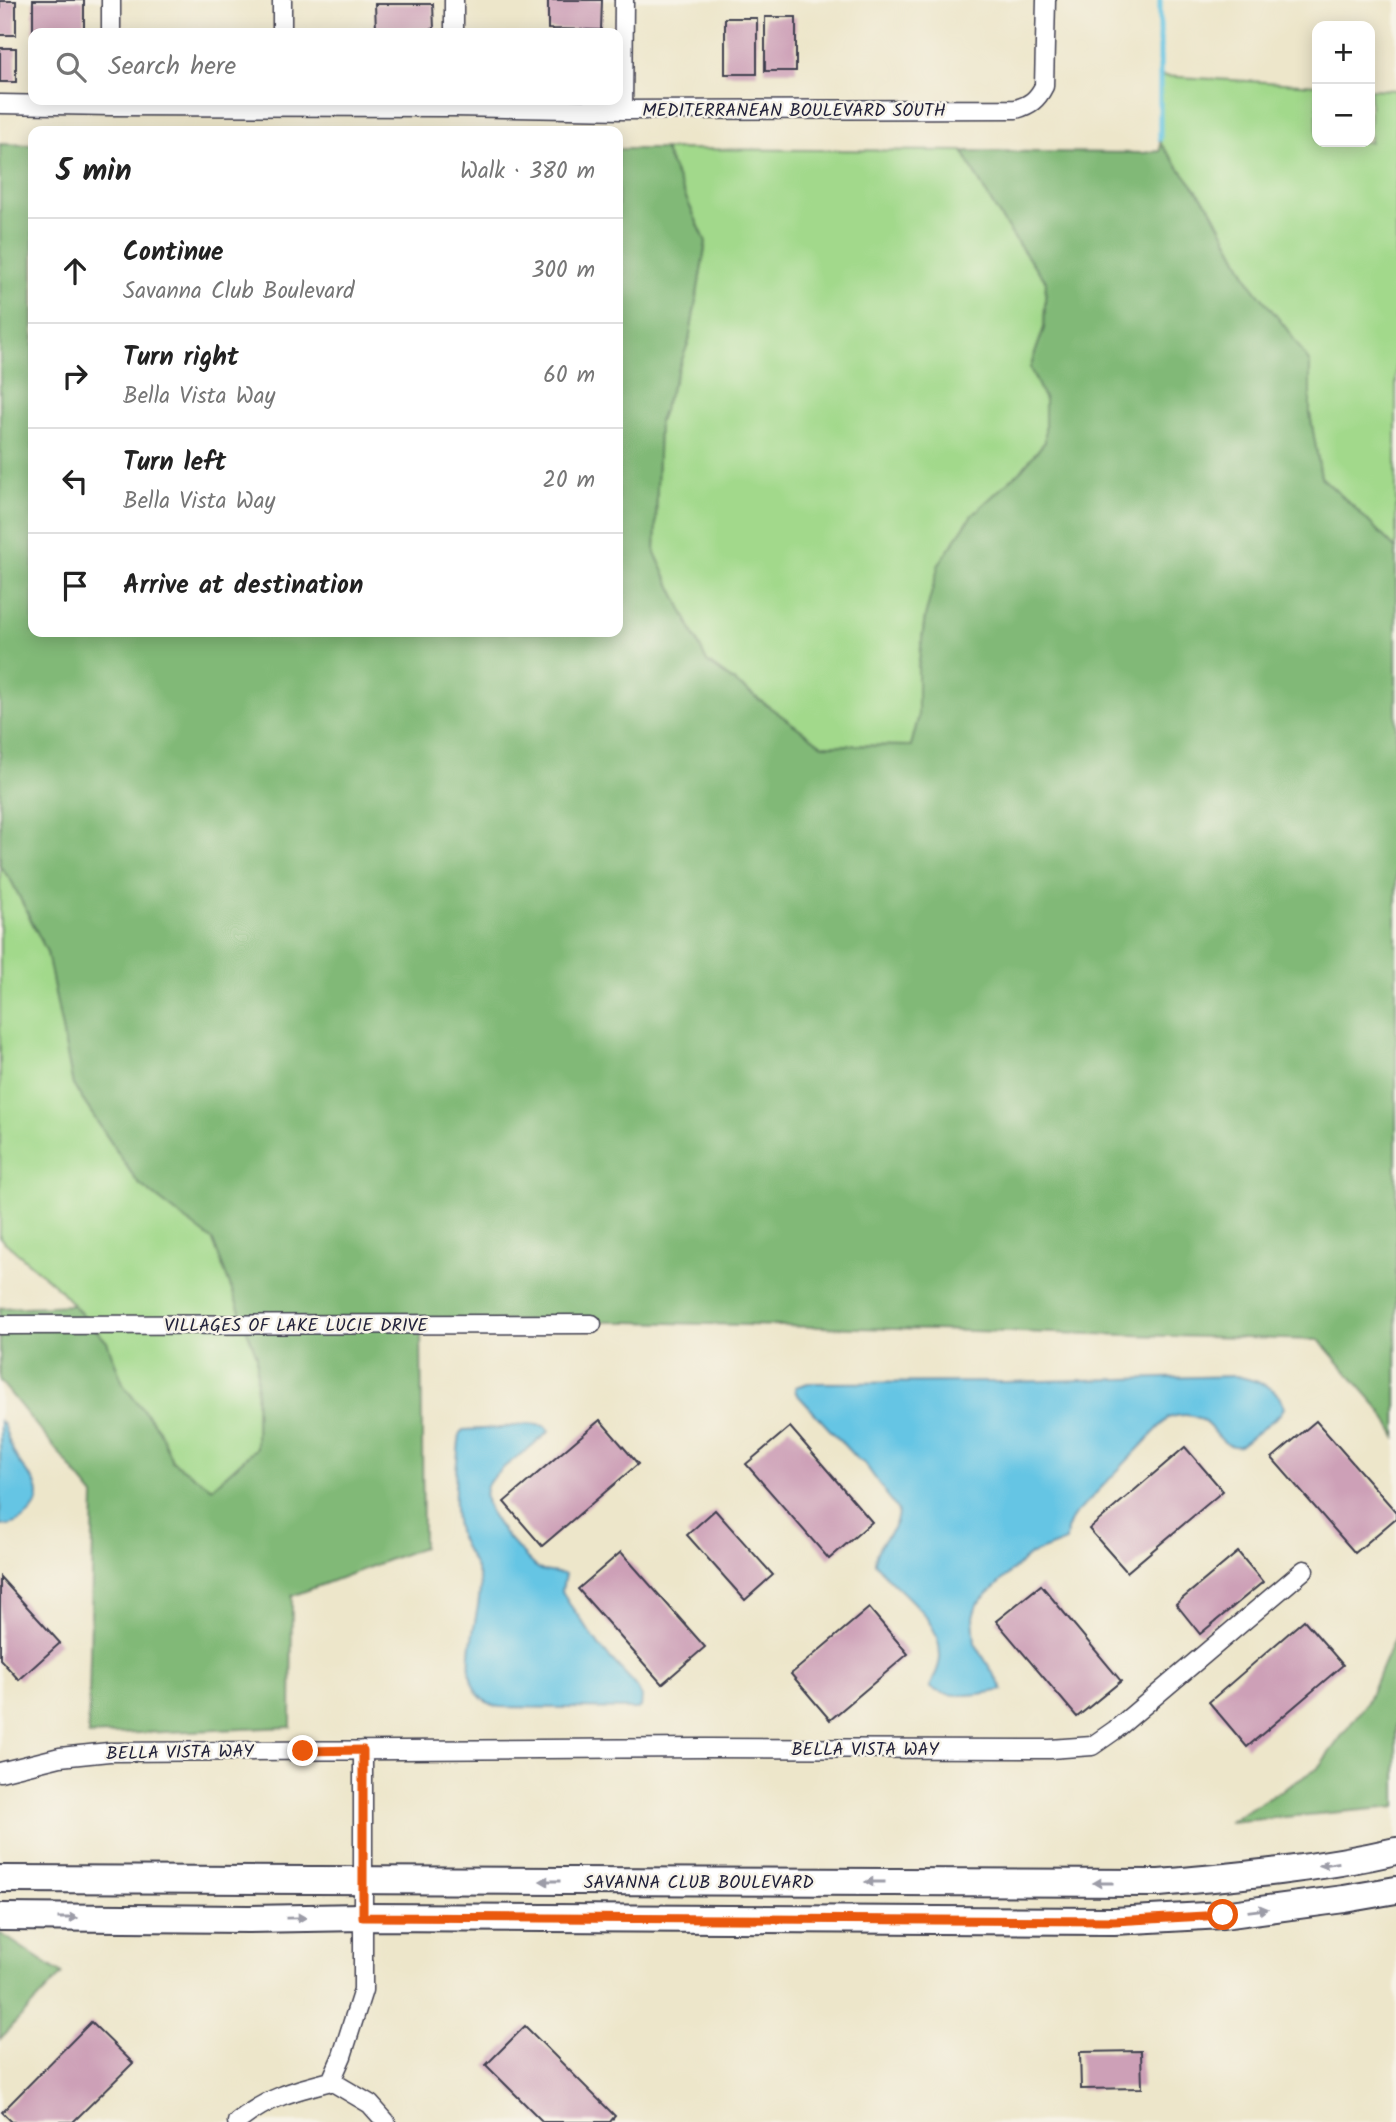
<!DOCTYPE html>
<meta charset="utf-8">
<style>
:root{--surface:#fff;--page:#f2f2f2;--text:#222;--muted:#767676;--line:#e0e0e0}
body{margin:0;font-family:Kalam,sans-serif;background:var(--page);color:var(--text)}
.controls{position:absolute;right:21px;top:21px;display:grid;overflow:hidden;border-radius:14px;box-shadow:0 4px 18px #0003}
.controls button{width:63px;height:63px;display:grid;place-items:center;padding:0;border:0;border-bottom:2px solid var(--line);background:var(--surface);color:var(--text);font:35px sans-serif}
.stop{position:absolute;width:21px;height:21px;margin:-16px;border:5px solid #ea580c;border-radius:50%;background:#fff}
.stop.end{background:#ea580c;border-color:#fff;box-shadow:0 2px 7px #0008}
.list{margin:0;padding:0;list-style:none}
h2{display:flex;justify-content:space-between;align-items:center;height:91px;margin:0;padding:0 28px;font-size:30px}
h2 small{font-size:23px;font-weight:400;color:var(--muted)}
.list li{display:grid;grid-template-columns:46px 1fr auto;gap:21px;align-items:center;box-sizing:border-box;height:105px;padding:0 28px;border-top:2px solid var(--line)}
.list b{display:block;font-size:26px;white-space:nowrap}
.list p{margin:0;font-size:23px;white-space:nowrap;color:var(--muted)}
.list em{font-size:23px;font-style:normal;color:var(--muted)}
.icon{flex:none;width:38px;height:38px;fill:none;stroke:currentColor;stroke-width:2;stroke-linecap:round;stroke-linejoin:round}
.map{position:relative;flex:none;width:1396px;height:2122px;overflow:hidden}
.search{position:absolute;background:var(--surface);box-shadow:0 4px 18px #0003;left:28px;top:28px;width:595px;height:77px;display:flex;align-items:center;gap:18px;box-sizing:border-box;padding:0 24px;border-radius:14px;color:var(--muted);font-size:26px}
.panel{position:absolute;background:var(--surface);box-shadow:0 4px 18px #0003;left:28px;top:126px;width:595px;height:511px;border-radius:14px}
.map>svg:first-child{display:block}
</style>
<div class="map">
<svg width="1396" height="2122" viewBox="0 0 1396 2122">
<rect width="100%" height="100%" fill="#f7f3e8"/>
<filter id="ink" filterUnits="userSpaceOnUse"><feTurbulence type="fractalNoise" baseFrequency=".0143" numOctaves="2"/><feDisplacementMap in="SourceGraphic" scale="14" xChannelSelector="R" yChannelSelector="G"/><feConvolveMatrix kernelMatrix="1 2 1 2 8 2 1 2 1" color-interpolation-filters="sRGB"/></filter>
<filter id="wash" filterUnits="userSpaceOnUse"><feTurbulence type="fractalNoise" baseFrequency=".00686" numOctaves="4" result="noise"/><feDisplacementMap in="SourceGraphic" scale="28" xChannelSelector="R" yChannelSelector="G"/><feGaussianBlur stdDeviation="1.57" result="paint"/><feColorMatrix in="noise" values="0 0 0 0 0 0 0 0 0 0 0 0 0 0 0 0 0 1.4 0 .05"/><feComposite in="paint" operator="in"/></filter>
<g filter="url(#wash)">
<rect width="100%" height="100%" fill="#ede6ca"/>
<path fill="#a2d98b" stroke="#627e63" stroke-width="2" d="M 1161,76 L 1317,85 L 1317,142 L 1370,142 L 1370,89 L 1396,90 L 1396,549 L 1356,509 L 1321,477 L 1310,414 L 1310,363 L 1286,328 L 1251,284 L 1212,210 L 1160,143 Z
M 664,149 L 963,151 C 987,198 1013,240 1046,281 L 1044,328 L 1030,368 L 1045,400 L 1045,442 L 1022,469 L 925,617 L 918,669 L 918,719 L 911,746 L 822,745 L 707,662 L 655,553 L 659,421 L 689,341 L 706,242 Z
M 0,866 L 12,882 L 47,952 L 73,1085 L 138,1183 L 213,1240 L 257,1356 L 256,1448 L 212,1488 L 172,1461 L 159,1430 L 124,1386 L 107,1342 L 58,1288 L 0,1238 Z"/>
<path fill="#81b977" stroke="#526e59" stroke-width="2" d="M 1160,143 L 1212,210 L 1251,284 L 1286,328 L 1310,363 L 1310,414 L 1321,477 L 1356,509 L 1396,549 L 1396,1437 L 1382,1412 L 1319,1340 L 628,1322 L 421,1321 L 423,1547 L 292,1596 L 291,1727 L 88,1735 L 94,1496 L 0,1381 L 0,1308 L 73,1305 L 107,1342 L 124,1386 L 159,1430 L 172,1461 L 212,1488 L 256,1448 L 257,1356 L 213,1241 L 138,1183 L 73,1085 L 47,952 L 12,882 L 0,866 L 0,144 L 33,145 L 33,632 L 618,632 L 618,149 L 664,149 L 706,242 L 689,341 L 659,421 L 655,553 L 707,662 L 822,745 L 911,746 L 918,719 L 918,669 L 925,617 L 939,564 L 972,515 L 1022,469 L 1045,442 L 1045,400 L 1030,368 L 1044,328 L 1046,281 C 1013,240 987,198 963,151 L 1142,153 L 1160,151 Z
M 1396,1634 L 1396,1807 L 1229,1822 L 1317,1769 L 1367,1702 Z
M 0,1933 L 62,1974 L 0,2039 Z"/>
<path fill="#65c5e4" stroke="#447490" stroke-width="2" d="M 1236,1376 C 1256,1381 1279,1385 1284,1408 L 1279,1415 L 1240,1446 C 1211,1450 1215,1403 1168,1418 L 1073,1517 L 1067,1530 L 1066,1541 L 1029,1555 L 977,1604 L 973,1617 L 975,1643 L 1003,1690 C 982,1694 950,1700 930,1688 C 933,1678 940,1668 940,1657 C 941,1615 896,1592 875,1563 C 875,1540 897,1536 898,1511 L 865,1464 L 856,1458 L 796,1393 L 795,1387 L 808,1383 L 1007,1382 Z
M 0,1421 L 3,1424 C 8,1437 12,1454 21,1465 C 26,1473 35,1479 37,1488 C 43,1509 19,1526 0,1526 Z
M 528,1424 L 545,1426 L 549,1431 C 533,1448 504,1463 490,1481 C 470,1505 520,1551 536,1567 L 543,1571 L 565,1574 L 562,1591 L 568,1602 L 601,1648 L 634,1683 L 642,1697 L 641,1707 L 637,1709 L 499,1707 C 446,1694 481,1619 480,1586 C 479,1564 463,1551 458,1531 C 451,1505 457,1461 460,1433 L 463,1430 L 502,1428 Z"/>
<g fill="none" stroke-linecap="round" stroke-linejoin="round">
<path stroke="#65c5e4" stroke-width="5" d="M 1160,139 L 1160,0"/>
</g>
<g id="blocks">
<path fill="#cda0b7" d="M 33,0 L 84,0 L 84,32 L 33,32 Z
M 548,0 L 602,0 L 601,30 L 548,29 Z
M 0,1 L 16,1 L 16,35 L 0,35 Z
M 375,4 L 433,4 L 434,29 L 376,29 Z
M 765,17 L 796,17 L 796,71 L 765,71 Z
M 725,18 L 757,18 L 757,74 L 725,74 Z
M 0,48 L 16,48 L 16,82 L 0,82 Z
M 600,1420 L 638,1464 L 542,1546 L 504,1502 Z
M 1316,1421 L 1396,1512 L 1396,1518 L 1355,1553 L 1272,1458 Z
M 790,1427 L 872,1522 L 829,1559 L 746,1464 Z
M 1185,1447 L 1223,1491 L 1127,1572 L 1089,1529 Z
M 715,1510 L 773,1575 L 745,1600 L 687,1535 Z
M 621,1552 L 705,1647 L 662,1684 L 578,1589 Z
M 1238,1552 L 1263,1582 L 1200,1634 L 1176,1604 Z
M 0,1577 L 60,1643 L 19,1680 L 0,1659 Z
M 1041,1585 L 1121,1681 L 1077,1717 L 996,1621 Z
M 869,1608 L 908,1654 L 830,1720 L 791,1674 Z
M 1304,1620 L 1343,1665 L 1247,1747 L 1209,1702 Z
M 91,2022 L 133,2063 L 73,2122 L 12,2122 L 2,2112 Z
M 525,2026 L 615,2116 L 610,2122 L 543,2122 L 486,2065 Z
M 1141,2051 L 1142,2088 L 1081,2089 L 1080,2052 Z"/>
</g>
</g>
<g filter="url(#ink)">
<use href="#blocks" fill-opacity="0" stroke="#403f50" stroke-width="2"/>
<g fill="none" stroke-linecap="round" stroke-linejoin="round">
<defs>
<path id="street" d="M 111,33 L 111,0
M 282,33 L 282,0
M 454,33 L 454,0
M 0,104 L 111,106 L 453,107 L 623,110 L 1016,109 C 1030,105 1037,100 1044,86 L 1046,0
M 623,110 L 624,0
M 0,1325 L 592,1324
M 0,1772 L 60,1757 L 109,1752 L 704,1748 L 1050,1749 L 1092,1746 L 1115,1730 L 1304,1570
M 331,2081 L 342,2056 L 363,1990 L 363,1750
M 237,2122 C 269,2097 292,2091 331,2081 L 370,2104 L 386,2122"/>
<path id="secondary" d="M 0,1879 L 1159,1883 C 1239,1876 1318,1869 1396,1851
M 0,1917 L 249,1919 L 363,1917 L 1114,1921 L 1223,1915 L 1344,1899 L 1396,1890"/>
</defs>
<use href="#street" stroke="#403f50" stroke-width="21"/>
<use href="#secondary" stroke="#403f50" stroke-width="30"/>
<use href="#street" stroke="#fff" stroke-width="18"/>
<use href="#secondary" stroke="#fff" stroke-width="26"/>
</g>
<defs><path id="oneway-solid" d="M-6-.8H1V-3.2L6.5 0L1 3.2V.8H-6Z" transform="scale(1.75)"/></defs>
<g fill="#9c9ca7">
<use href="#oneway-solid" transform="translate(1329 1864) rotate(171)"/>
<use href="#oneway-solid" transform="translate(550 1881) rotate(-180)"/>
<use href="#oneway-solid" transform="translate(875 1882) rotate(-180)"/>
<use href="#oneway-solid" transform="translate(1103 1883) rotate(-180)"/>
<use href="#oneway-solid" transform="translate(1258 1910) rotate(-7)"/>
<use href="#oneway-solid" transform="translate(68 1918)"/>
<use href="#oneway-solid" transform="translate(296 1918) rotate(-1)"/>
</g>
</g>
<g fill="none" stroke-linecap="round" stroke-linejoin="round" filter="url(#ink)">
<path stroke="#ea580c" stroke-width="9" d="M 303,1751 L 363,1750 L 363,1917 L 1114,1921 L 1223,1915"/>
</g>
<g text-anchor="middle" stroke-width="5" stroke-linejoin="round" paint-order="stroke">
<g font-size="18" fill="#22223b" stroke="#f7f3e8">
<text x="794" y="116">MEDITERRANEAN BOULEVARD SOUTH</text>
<text x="296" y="1331">VILLAGES OF LAKE LUCIE DRIVE</text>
<text x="865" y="1755">BELLA VISTA WAY</text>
<text transform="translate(180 1752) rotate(-1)" y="6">BELLA VISTA WAY</text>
<text x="699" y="1888">SAVANNA CLUB BOULEVARD</text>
</g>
</g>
</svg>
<div class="controls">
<button>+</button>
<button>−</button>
</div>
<div class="stop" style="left:1223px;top:1915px"></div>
<div class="stop end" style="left:303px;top:1751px"></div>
<div class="search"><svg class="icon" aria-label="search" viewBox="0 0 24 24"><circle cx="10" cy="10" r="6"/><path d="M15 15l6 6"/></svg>Search here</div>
<section class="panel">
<h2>5 min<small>Walk · 380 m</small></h2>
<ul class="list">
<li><svg class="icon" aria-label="ahead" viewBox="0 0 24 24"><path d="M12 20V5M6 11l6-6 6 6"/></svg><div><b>Continue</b><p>Savanna Club Boulevard</p></div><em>300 m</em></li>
<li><svg class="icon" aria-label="right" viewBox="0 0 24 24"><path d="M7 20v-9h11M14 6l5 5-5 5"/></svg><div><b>Turn right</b><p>Bella Vista Way</p></div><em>60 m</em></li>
<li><svg class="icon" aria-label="left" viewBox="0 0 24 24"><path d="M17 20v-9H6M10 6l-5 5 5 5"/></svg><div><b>Turn left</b><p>Bella Vista Way</p></div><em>20 m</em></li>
<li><svg class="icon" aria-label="arrive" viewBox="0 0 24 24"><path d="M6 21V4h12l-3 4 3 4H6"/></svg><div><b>Arrive at destination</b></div></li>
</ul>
</section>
</div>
